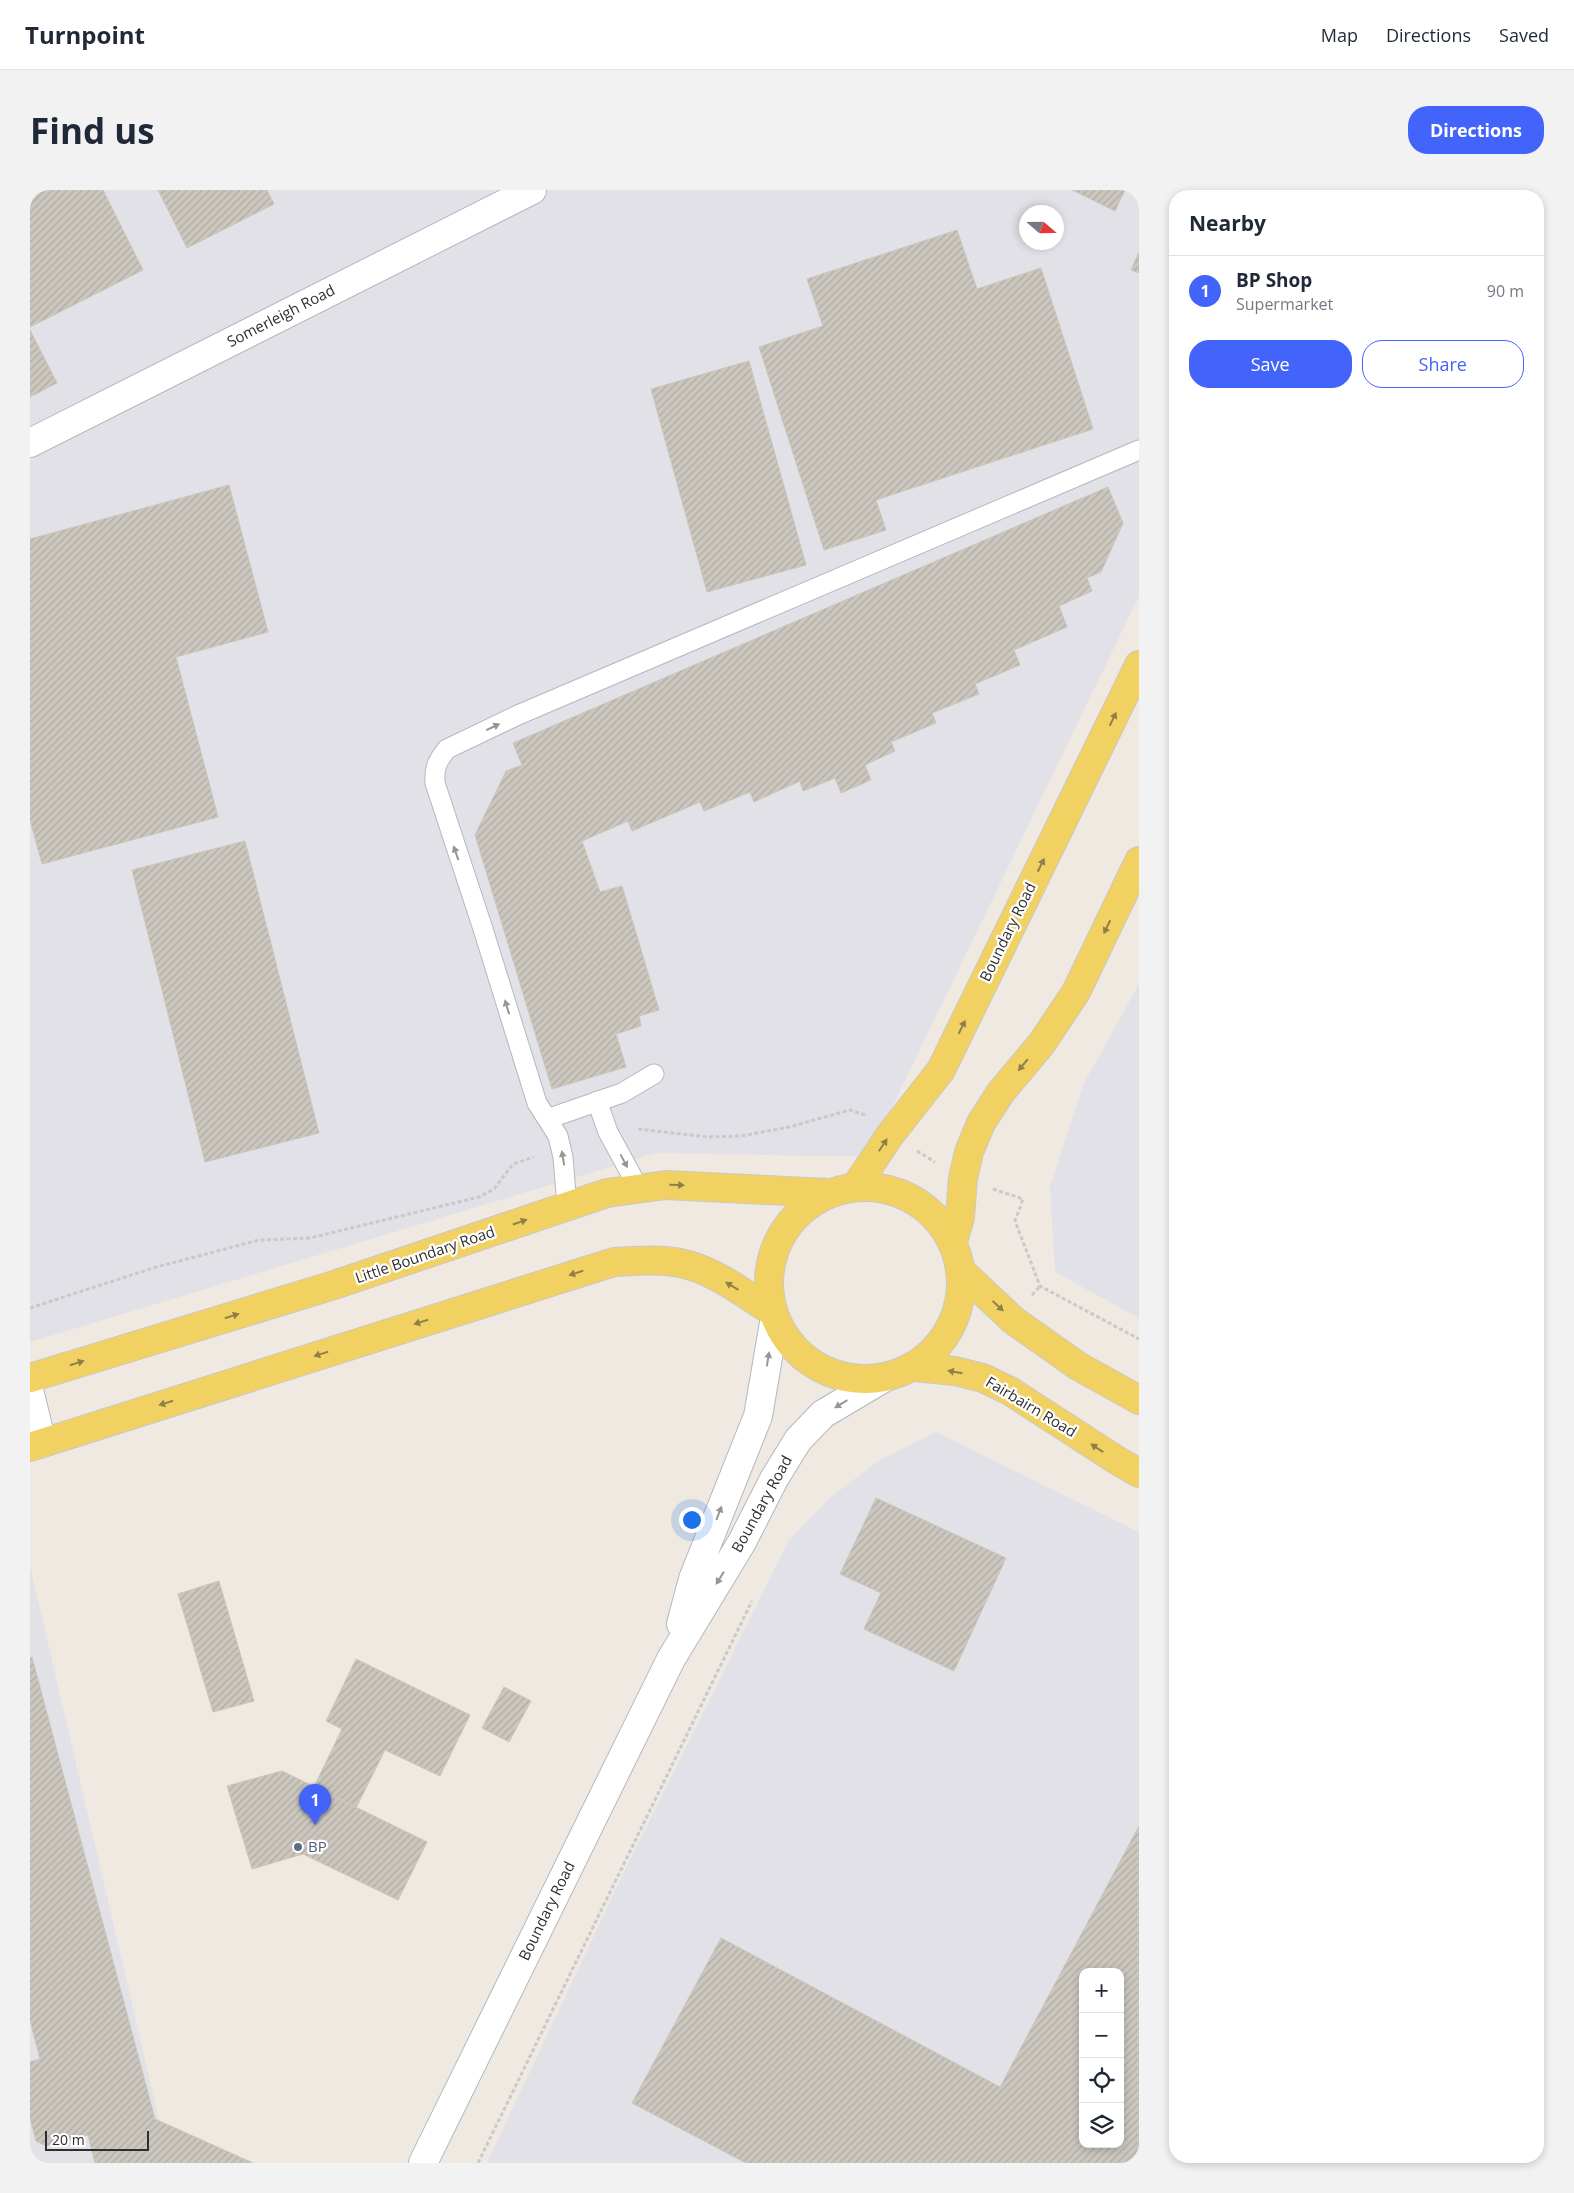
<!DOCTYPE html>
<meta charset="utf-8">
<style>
:root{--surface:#fff;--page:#f2f2f3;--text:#1f2937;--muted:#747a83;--line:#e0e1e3;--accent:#4264fb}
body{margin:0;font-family:"Open Sans",sans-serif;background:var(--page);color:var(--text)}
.controls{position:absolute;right:15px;bottom:15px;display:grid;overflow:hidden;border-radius:10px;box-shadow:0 2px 8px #0003}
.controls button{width:45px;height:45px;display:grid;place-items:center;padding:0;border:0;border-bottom:1px solid var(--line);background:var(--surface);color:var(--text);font:25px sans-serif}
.compass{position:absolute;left:989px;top:15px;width:45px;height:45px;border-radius:50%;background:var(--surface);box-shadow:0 2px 8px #0003;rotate:110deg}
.scale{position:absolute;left:15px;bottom:12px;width:104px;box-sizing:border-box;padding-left:5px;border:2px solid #2e2e2e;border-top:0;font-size:14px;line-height:18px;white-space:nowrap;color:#2e2e2e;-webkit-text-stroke:4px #fff;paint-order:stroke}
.you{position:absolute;left:661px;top:1329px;width:18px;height:18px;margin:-12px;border:4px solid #fff;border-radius:50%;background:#1a73e8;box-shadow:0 0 0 8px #1a73e833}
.badge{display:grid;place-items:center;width:32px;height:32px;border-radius:50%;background:var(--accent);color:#fff;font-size:16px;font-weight:700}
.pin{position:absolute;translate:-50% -41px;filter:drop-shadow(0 1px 2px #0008)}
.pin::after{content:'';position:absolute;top:26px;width:18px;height:15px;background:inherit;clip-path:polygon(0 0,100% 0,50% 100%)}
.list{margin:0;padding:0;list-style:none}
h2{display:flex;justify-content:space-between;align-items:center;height:65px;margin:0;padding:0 20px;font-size:21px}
h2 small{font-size:16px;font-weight:400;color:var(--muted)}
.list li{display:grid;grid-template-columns:32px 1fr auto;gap:15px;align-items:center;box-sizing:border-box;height:70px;padding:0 20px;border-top:1px solid var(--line)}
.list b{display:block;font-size:19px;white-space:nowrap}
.list p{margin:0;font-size:16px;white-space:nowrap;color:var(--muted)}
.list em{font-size:16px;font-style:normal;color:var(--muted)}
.actions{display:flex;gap:10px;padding:15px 20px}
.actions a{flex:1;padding:11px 0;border:1px solid var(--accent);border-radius:20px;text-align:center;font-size:18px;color:var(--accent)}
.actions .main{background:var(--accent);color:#fff}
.icon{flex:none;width:28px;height:28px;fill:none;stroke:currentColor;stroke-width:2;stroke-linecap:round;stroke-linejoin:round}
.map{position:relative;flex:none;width:1109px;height:1973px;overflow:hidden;border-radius:20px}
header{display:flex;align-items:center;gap:30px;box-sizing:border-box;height:70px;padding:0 25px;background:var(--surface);border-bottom:1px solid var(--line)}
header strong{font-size:24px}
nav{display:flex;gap:28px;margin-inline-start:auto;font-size:18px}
.intro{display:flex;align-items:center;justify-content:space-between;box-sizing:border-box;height:120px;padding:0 30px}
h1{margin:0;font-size:35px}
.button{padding:12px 22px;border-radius:20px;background:var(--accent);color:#fff;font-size:18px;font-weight:700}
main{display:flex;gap:30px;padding:0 30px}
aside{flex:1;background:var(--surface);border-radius:20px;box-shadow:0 2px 8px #0003}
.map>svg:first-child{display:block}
</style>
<header>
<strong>Turnpoint</strong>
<nav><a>Map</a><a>Directions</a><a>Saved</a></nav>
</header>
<div class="intro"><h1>Find us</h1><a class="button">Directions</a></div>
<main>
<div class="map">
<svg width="1109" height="1973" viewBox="0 0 1109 1973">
<defs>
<pattern id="building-hatch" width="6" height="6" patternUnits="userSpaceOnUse" patternTransform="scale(1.25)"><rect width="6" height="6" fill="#cbc7bf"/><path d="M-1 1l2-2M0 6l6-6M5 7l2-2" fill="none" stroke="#afaba4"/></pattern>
</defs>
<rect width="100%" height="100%" fill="#efe9e1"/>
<path fill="#e3e1e8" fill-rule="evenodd" d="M 0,0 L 1109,0 L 1109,406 L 838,967 L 626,963 L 0,1152 ZM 996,22 L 1026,22 L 1026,52 L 996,52 Z
M 1109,794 L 1109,1128 L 1025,1082 L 1020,997 L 1053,895 Z
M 906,1242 L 1109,1342 L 1109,1973 L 457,1973 L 592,1686 L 759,1350 L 801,1307 L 847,1272 ZM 1053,1782 L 1090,1782 L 1090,1954 L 1053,1954 Z
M 0,1376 L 131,1938 L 225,1973 L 0,1973 Z"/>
<path fill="url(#building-hatch)" stroke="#cbc5ba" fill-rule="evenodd" d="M 0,0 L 73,0 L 113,80 L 0,137 Z
M 128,0 L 237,0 L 244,14 L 157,58 Z
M 1042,0 L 1095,0 L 1085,21 Z
M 927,40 L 947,99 L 1011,78 L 1063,239 L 846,310 L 856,340 L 794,360 L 729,157 L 793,136 L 777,89 Z
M 1109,62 L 1109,83 L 1101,80 Z
M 0,140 L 27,193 L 0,207 Z
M 719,171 L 776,375 L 677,402 L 621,199 Z
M 199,295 L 238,442 L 146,467 L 188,627 L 12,674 L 0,630 L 0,349 Z
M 1078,297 L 1093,333 L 1071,382 L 1057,388 L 1062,401 L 1029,416 L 1037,437 L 984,460 L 990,475 L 945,494 L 949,504 L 902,523 L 906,533 L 861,552 L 865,561 L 835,575 L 841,590 L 811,603 L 805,588 L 773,601 L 770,591 L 724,612 L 720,602 L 674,621 L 670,612 L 602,641 L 598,631 L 552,651 L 570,702 L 592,696 L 629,820 L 609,826 L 611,836 L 586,844 L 596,877 L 522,899 L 445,645 L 476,581 L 492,575 L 483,553 Z
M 215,651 L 289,943 L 175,972 L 102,680 Z
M 846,1308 L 976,1368 L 924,1481 L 834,1439 L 851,1403 L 810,1384 Z
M 189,1391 L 224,1511 L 183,1522 L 148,1404 Z
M 2,1467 L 125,1929 L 223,1973 L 65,1973 L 58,1945 L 16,1956 L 6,1951 L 0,1928 L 0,1872 L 10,1869 L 0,1830 L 0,1468 Z
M 326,1469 L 440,1525 L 410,1586 L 355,1560 L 326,1618 L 284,1597 L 312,1539 L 296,1531 Z
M 474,1497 L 501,1511 L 479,1552 L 452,1538 Z
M 252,1581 L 397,1652 L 368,1710 L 273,1664 L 222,1679 L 197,1596 Z
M 1109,1636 L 1109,1973 L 716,1973 L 602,1913 L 691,1748 L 970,1897 ZM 1053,1782 L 1090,1782 L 1090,1954 L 1053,1954 Z"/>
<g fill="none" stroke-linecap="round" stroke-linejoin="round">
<defs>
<path id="service" d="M 567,911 L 578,942 L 609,999
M 517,929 L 592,903 L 624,884
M 537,1017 L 533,967 L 528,946 L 507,913 L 453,739 L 405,593 C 404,578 407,571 417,559 L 488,525 L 1109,260"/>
<path id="minor" d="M 0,253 L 502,0
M 0,1204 L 12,1253
M 651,1434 L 663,1389 L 728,1226 L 745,1127
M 393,1973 L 641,1469 L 712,1352 L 744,1289 L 768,1250 L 793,1224 L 852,1189"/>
<path id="primary" d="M 826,996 L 860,945 L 911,880 L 1109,475
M739 1093a96 96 0 1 1 192 0a96 96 0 1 1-192 0Z
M 923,1052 L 930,1027 L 933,988 L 939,962 L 951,933 L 971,902 L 1012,853 L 1046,802 L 1109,671
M 933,1083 L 983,1130 L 1048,1176 L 1109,1210
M 884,1177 L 925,1181 L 953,1188 L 980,1201 L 1088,1271 L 1109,1283
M 0,1188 L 304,1095 L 577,1003 L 636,995 L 797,1003
M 0,1257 L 584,1072 C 607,1071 628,1069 650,1073 C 685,1080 714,1104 743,1122"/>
</defs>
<use href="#service" stroke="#b4b7c1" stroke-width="21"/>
<use href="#minor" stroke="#b4b7c1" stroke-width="30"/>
<use href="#primary" stroke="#c9c9c9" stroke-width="30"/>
<path stroke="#c9c9c9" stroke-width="3" stroke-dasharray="4 2.5" stroke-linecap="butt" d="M 608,939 L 678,947 L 711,946 L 759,937 L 820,920 L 835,925
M 887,961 L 905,972
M 963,999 L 993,1009 L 985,1031 L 1010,1096 L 1109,1149
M 1002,1105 L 1010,1096
M 0,1118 L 123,1078 L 229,1050 L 280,1048 L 449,1007 L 464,999 L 483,974 L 504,967
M 448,1973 L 722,1411"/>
<use href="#service" stroke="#fff" stroke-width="19"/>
<use href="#minor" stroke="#fff" stroke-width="28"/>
<use href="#primary" stroke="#f2d163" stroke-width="28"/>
</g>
<defs><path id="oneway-solid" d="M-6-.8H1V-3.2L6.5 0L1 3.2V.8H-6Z" transform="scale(1.25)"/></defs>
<g fill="#908048">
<use href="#oneway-solid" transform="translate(1083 529) rotate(-64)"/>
<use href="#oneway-solid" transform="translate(1011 675) rotate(-64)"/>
<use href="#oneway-solid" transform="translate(1077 737) rotate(116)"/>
<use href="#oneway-solid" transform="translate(932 837) rotate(-64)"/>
<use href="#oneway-solid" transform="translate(993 875) rotate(130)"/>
<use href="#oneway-solid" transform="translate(853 955) rotate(-56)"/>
<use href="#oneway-solid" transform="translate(647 995) rotate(2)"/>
<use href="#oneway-solid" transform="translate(490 1032) rotate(-19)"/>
<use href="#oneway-solid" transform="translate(546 1083) rotate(163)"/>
<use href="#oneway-solid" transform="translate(702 1096) rotate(-149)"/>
<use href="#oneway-solid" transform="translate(968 1116) rotate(43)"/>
<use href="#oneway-solid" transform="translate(202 1126) rotate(-17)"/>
<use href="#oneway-solid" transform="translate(391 1132) rotate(163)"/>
<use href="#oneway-solid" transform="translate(291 1164) rotate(162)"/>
<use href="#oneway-solid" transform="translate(47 1173) rotate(-17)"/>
<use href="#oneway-solid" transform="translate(925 1182) rotate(-170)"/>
<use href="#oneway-solid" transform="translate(136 1213) rotate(162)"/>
<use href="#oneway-solid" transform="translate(1067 1258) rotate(-147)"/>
</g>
<g fill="#969696">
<use href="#oneway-solid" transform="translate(463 537) rotate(-25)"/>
<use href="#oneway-solid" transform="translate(426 663) rotate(-109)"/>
<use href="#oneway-solid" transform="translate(477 817) rotate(-107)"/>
<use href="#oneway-solid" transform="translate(533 968) rotate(-99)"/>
<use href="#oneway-solid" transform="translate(594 971) rotate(62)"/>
<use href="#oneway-solid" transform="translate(738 1169) rotate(-81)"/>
<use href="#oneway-solid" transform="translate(811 1214) rotate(149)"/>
<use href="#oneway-solid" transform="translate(689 1323) rotate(-69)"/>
<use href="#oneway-solid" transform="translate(690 1388) rotate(122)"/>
</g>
<circle fill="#5c6f8a" stroke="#fff" stroke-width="2" cx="268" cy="1657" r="5"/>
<g text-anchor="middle" stroke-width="4.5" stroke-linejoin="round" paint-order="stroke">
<g font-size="15" fill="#2e2e2e" stroke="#fff">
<text transform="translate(251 126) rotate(-27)" y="5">Somerleigh Road</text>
<text transform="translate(978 742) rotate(-64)" y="5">Boundary Road</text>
<text transform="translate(395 1065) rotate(-19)" y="5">Little Boundary Road</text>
<text transform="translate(1001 1217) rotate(31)" y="5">Fairbairn Road</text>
<text transform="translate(732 1314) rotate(-61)" y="5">Boundary Road</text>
<text transform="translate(517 1721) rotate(-64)" y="5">Boundary Road</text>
</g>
<g font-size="15" fill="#4e5e75" stroke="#fff" text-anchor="start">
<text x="278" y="1662">BP</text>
</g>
</g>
</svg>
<div class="controls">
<button>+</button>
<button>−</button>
<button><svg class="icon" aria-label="locate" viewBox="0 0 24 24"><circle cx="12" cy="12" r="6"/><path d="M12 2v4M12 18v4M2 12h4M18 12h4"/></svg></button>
<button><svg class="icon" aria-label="layers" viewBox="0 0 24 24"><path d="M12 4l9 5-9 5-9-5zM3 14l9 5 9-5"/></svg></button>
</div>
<svg class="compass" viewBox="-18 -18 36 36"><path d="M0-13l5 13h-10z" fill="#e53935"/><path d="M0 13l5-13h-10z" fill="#747a83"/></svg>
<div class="scale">20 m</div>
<div class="you"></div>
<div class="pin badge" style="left:285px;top:1635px">1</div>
</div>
<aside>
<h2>Nearby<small></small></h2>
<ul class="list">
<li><span class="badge">1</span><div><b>BP Shop</b><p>Supermarket</p></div><em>90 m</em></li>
</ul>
<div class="actions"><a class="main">Save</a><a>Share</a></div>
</aside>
</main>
